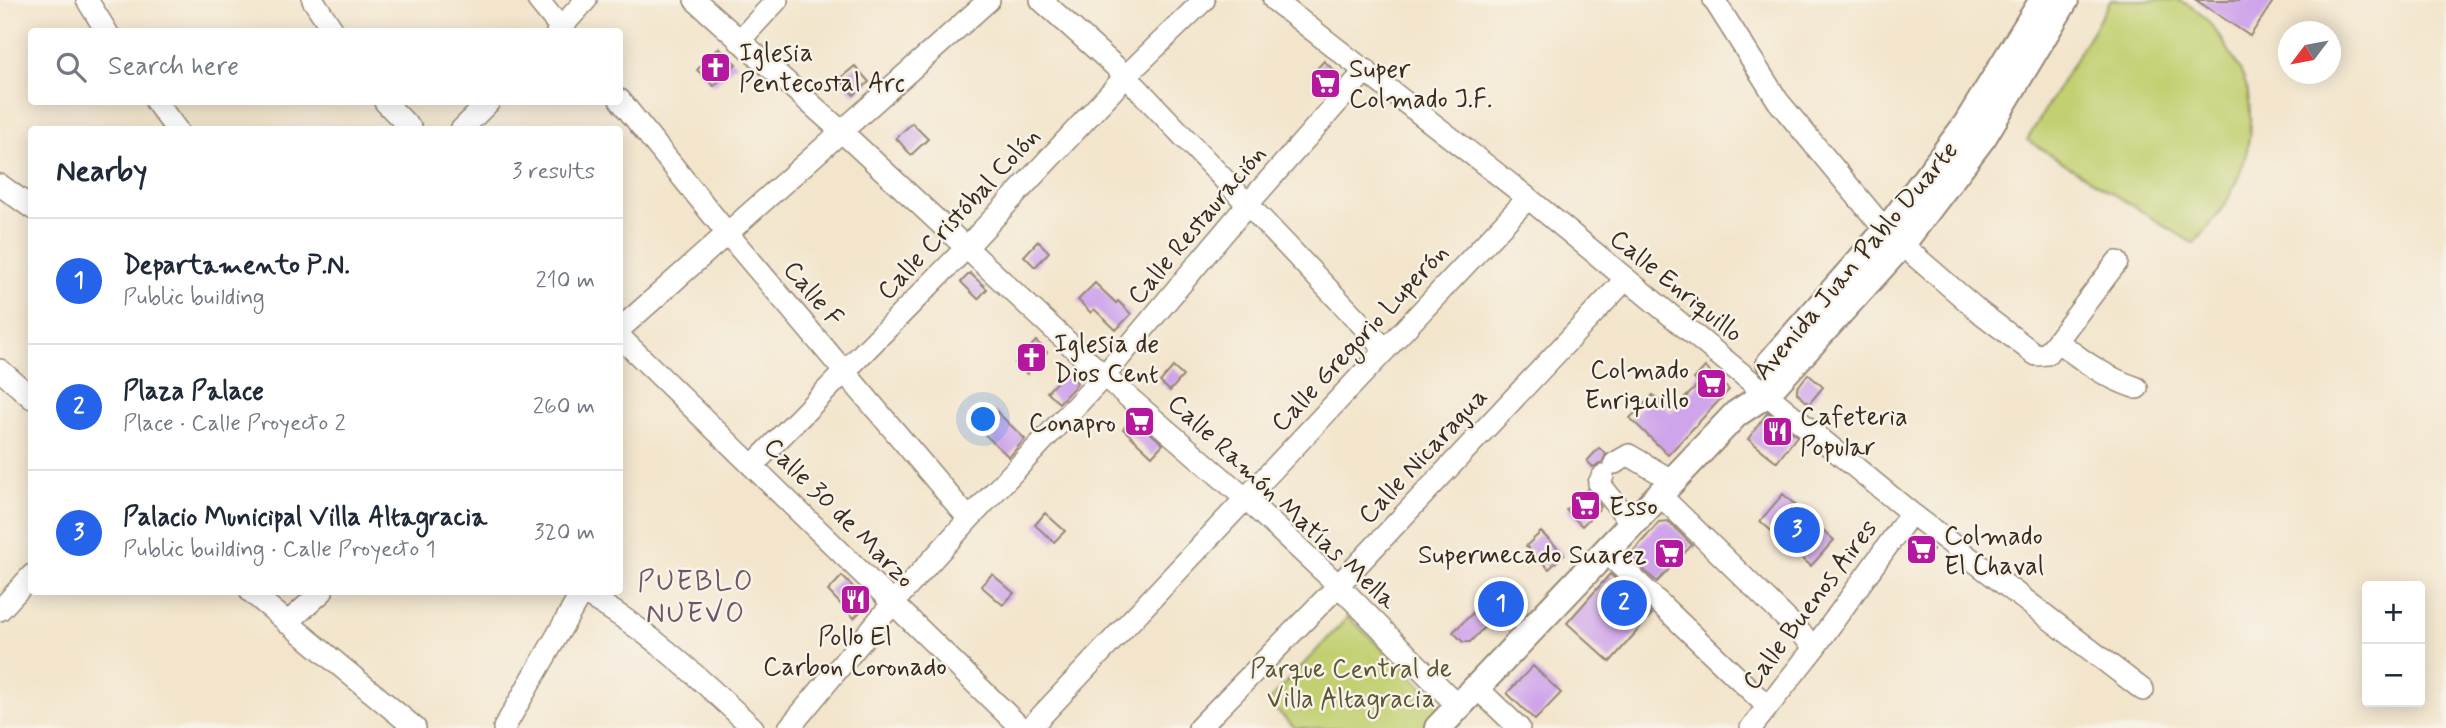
<!DOCTYPE html>
<meta charset="utf-8">
<style>
:root{--surface:#fff;--page:#f6f6f7;--text:#1f2937;--muted:#747a83;--line:#e0e1e3;--accent:#2563eb}
body{margin:0;font-family:Mynerve,sans-serif;background:var(--page);color:var(--text)}
.controls{position:absolute;right:21px;bottom:21px;display:grid;overflow:hidden;border-radius:7px;box-shadow:0 4px 18px #0003}
.controls button{width:63px;height:63px;display:grid;place-items:center;padding:0;border:0;border-bottom:2px solid var(--line);background:var(--surface);color:var(--text);font:35px sans-serif}
.compass{position:absolute;left:2278px;top:21px;width:63px;height:63px;border-radius:50%;background:var(--surface);box-shadow:0 4px 18px #0003;rotate:238deg}
.you{position:absolute;left:984px;top:420px;width:24px;height:24px;margin:-18px;border:5px solid #fff;border-radius:50%;background:#1a73e8;box-shadow:0 0 0 10px #1a73e833}
.badge{display:grid;place-items:center;width:46px;height:46px;border-radius:50%;background:var(--accent);color:#fff;font-size:23px;font-weight:700}
.pin{position:absolute;translate:-50% -50%;border:4px solid #fff;box-shadow:0 2px 7px #0006}
.list{margin:0;padding:0;list-style:none}
h2{display:flex;justify-content:space-between;align-items:center;height:91px;margin:0;padding:0 28px;font-size:30px}
h2 small{font-size:23px;font-weight:400;color:var(--muted)}
.list li{display:grid;grid-template-columns:46px 1fr auto;gap:21px;align-items:center;box-sizing:border-box;height:126px;padding:0 28px;border-top:2px solid var(--line)}
.list b{display:block;font-size:26px;white-space:nowrap}
.list p{margin:0;font-size:23px;white-space:nowrap;color:var(--muted)}
.list em{font-size:23px;font-style:normal;color:var(--muted)}
.icon{flex:none;width:38px;height:38px;fill:none;stroke:currentColor;stroke-width:2;stroke-linecap:round;stroke-linejoin:round}
.map{position:relative;flex:none;width:2446px;height:728px;overflow:hidden}
.search{position:absolute;background:var(--surface);box-shadow:0 4px 18px #0003;left:28px;top:28px;width:595px;height:77px;display:flex;align-items:center;gap:18px;box-sizing:border-box;padding:0 24px;border-radius:7px;color:var(--muted);font-size:26px}
.panel{position:absolute;background:var(--surface);box-shadow:0 4px 18px #0003;left:28px;top:126px;width:595px;height:469px;border-radius:7px}
.map>svg:first-child{display:block}
</style>
<div class="map">
<svg width="2446" height="728" viewBox="0 0 2446 728">
<rect width="100%" height="100%" fill="#f7f3e8"/>
<filter id="ink" filterUnits="userSpaceOnUse"><feTurbulence type="fractalNoise" baseFrequency=".0143" numOctaves="2"/><feDisplacementMap in="SourceGraphic" scale="14" xChannelSelector="R" yChannelSelector="G"/><feConvolveMatrix kernelMatrix="1 2 1 2 8 2 1 2 1" color-interpolation-filters="sRGB"/></filter>
<filter id="wash" filterUnits="userSpaceOnUse"><feTurbulence type="fractalNoise" baseFrequency=".00686" numOctaves="4" result="noise"/><feDisplacementMap in="SourceGraphic" scale="28" xChannelSelector="R" yChannelSelector="G"/><feGaussianBlur stdDeviation="1.57" result="paint"/><feColorMatrix in="noise" values="0 0 0 0 0 0 0 0 0 0 0 0 0 0 0 0 0 1.4 0 .05"/><feComposite in="paint" operator="in"/></filter>
<g filter="url(#wash)">
<rect width="100%" height="100%" fill="#f3e5cc"/>
<path fill="#c3d072" stroke="#7f7d48" stroke-width="2" d="M 2111,0 C 2127,0 2162,0 2176,0 C 2198,6 2211,24 2223,41 C 2232,56 2246,77 2248,94 C 2258,152 2232,203 2194,244 L 2027,140 Z
M 1348,617 L 1444,707 L 1424,728 L 1295,728 L 1268,702 Z"/>
<g id="blocks">
<path fill="#cfa4ea" d="M 2196,0 L 2274,0 L 2250,36 Z
M 719,48 L 736,64 L 714,86 L 697,70 Z
M 1324,61 L 1340,76 L 1327,90 L 1311,75 Z
M 855,66 L 869,82 L 854,95 L 839,79 Z
M 912,123 L 928,139 L 911,155 L 896,138 Z
M 1038,241 L 1049,252 L 1035,267 L 1024,256 Z
M 970,273 L 987,289 L 978,299 L 961,282 Z
M 1095,283 L 1116,303 L 1118,301 L 1131,314 L 1116,330 L 1094,309 L 1091,313 L 1078,300 Z
M 1036,341 L 1047,352 L 1027,374 L 1015,363 Z
M 1173,367 L 1183,376 L 1170,391 L 1160,382 Z
M 1705,367 L 1729,390 L 1668,455 L 1630,418 L 1653,395 L 1671,412 L 1699,384 L 1694,379 Z
M 1068,370 L 1075,377 L 1077,384 L 1059,403 L 1047,392 Z
M 1808,374 L 1823,387 L 1809,404 L 1797,393 L 1797,388 Z
M 996,411 L 1025,439 L 1009,457 L 979,429 Z
M 1768,412 L 1797,436 L 1777,462 L 1748,439 Z
M 1133,418 L 1163,444 L 1152,456 L 1123,429 Z
M 1599,448 L 1606,454 L 1602,463 L 1593,467 L 1587,461 Z
M 1588,489 L 1601,507 L 1582,526 L 1566,510 Z
M 1783,494 L 1834,540 L 1811,566 L 1760,521 Z
M 1045,513 L 1065,531 L 1054,542 L 1035,525 Z
M 1668,521 L 1692,545 L 1657,582 L 1629,556 L 1659,522 Z
M 1541,532 L 1564,554 L 1549,569 L 1526,546 Z
M 1920,537 L 1933,550 L 1921,562 L 1908,550 Z
M 992,574 L 1014,593 L 1003,605 L 981,586 Z
M 1610,574 L 1652,614 L 1610,662 L 1567,623 Z
M 842,576 L 856,590 L 858,588 L 863,592 L 864,608 L 854,618 L 828,591 Z
M 1499,588 L 1517,606 L 1503,620 L 1497,614 L 1470,642 L 1463,642 L 1453,632 Z
M 1533,666 L 1561,693 L 1535,720 L 1507,693 Z"/>
</g>
</g>
<g filter="url(#ink)">
<use href="#blocks" fill-opacity="0" stroke="#978875" stroke-width="2"/>
<g fill="none" stroke-linecap="round" stroke-linejoin="round">
<defs>
<path id="minor" d="M 87,0 L 107,32
M 313,0 L 334,32
M 538,0 L 564,32
M 695,0 L 841,131 L 1104,376 L 1246,499 L 1338,585 L 1458,706
M 1041,0 L 1126,76 L 1385,349
M 1274,0 L 1528,198 L 1911,513 L 2143,690
M 1714,0 L 1778,101 L 1886,231 L 1981,313 L 2036,355 L 2047,354 L 2117,262
M 557,32 L 586,0
M 739,41 L 777,0
M 620,100 L 727,233 L 969,519
M 156,102 L 177,130
M 385,102 L 412,130
M 461,130 L 489,102
M 0,185 L 32,208
M 620,329 L 989,0
M 620,337 L 1021,728
M 2057,341 C 2083,361 2106,378 2137,388
M 0,370 L 32,398
M 1615,463 L 1629,455 L 1673,481
M 753,465 L 965,249 L 1126,76 L 1204,0
M 1603,476 L 1599,483 L 1632,524
M 1660,495 L 1815,647
M 1607,553 L 1767,706
M 251,592 L 415,728
M 581,592 C 646,627 699,678 753,728
M 0,610 L 32,575
M 287,623 L 322,592
M 1477,688 L 1519,728
M 504,728 L 582,592
M 789,728 L 893,603 L 969,519 L 1104,376 L 1248,204 L 1366,70
M 1030,728 L 1528,198
M 1199,728 L 1332,592 L 1625,280
M 1751,728 L 1815,647 L 1911,513"/>
<path id="major" d="M 1770,363 L 1886,231 L 1966,125 L 2043,0
M 1438,728 L 1736,414 L 1766,394 L 1902,244 L 1983,137 L 2065,0"/>
</defs>
<use href="#minor" stroke="#978875" stroke-width="24"/>
<use href="#major" stroke="#978875" stroke-width="30"/>
<use href="#minor" stroke="#fff" stroke-width="21"/>
<use href="#major" stroke="#fff" stroke-width="26"/>
</g>
</g>
<defs>
<symbol id="church-square" viewBox="-11 -11 22 22"><rect x="-9" y="-9" width="18" height="18" rx="4" fill="#b5179e" stroke="#f7f3e8"/><path d="M-1.2-6h2.4v3.5h3.3v2.4h-3.3V6h-2.4V-.1h-3.3v-2.4h3.3Z" fill="#fff"/></symbol>
<symbol id="supermarket-square" viewBox="-11 -11 22 22"><rect x="-9" y="-9" width="18" height="18" rx="4" fill="#b5179e" stroke="#f7f3e8"/><path d="M-6-5.5h2.5l.6 2H6L4.5 2H-2.5L-4.4-4H-6ZM-1.5 3.2a1.3 1.3 0 1 0 .1 0ZM3 3.2a1.3 1.3 0 1 0 .1 0Z" fill="#fff"/></symbol>
<symbol id="restaurant-square" viewBox="-11 -11 22 22"><rect x="-9" y="-9" width="18" height="18" rx="4" fill="#b5179e" stroke="#f7f3e8"/><path d="M-5-6h1v4h1v-4h1v4h1v-4h1v5L-1.5 .5V6h-2V.5L-5-1ZM5-6V6H3V1.5H1.5Q1.5-4 5-6Z" fill="#fff"/></symbol>
</defs>
<g fill-rule="evenodd">
<use href="#church-square" x="698" y="50" width="35" height="35"/>
<use href="#supermarket-square" x="1308" y="66" width="35" height="35"/>
<use href="#church-square" x="1014" y="340" width="35" height="35"/>
<use href="#supermarket-square" x="1694" y="366" width="35" height="35"/>
<use href="#supermarket-square" x="1122" y="404" width="35" height="35"/>
<use href="#restaurant-square" x="1760" y="414" width="35" height="35"/>
<use href="#supermarket-square" x="1568" y="488" width="35" height="35"/>
<use href="#supermarket-square" x="1904" y="532" width="35" height="35"/>
<use href="#supermarket-square" x="1652" y="536" width="35" height="35"/>
<use href="#restaurant-square" x="838" y="582" width="35" height="35"/>
</g>
<g text-anchor="middle" stroke-width="5" stroke-linejoin="round" paint-order="stroke">
<g font-size="26" fill="#3b2a1e" stroke="#f7f3e8" text-anchor="start">
<text x="739" y="61">Iglesia<tspan x="739" dy="30">Pentecostal Arc</tspan></text>
<text x="1349" y="77">Super<tspan x="1349" dy="30">Colmado J.F.</tspan></text>
<text x="1054" y="352">Iglesia de<tspan x="1054" dy="30">Dios Cent</tspan></text>
<text x="1689" y="378" text-anchor="end">Colmado<tspan x="1689" dy="30">Enriquillo</tspan></text>
<text x="1800" y="425">Cafeteria<tspan x="1800" dy="30">Popular</tspan></text>
<text x="1116" y="431" text-anchor="end">Conapro</text>
<text x="1609" y="515">Esso</text>
<text x="1944" y="544">Colmado<tspan x="1944" dy="30">El Chaval</tspan></text>
<text x="1647" y="563" text-anchor="end">Supermecado Suarez</text>
<text x="855" y="645" text-anchor="middle">Pollo El<tspan x="855" dy="30">Carbon Coronado</tspan></text>
</g>
<g font-size="26" fill="#3b2a1e" stroke="#f7f3e8">
<text transform="translate(958 213) rotate(-47)" y="9">Calle Cristóbal Colón</text>
<text transform="translate(1196 224) rotate(-50)" y="9">Calle Restauración</text>
<text transform="translate(1855 260) rotate(-50)" y="9">Avenida Juan Pablo Duarte</text>
<text transform="translate(1677 285) rotate(39)" y="9">Calle Enriquillo</text>
<text transform="translate(814 293) rotate(50)" y="9">Calle F</text>
<text transform="translate(1359 337) rotate(-47)" y="9">Calle Gregorio Luperón</text>
<text transform="translate(1422 455) rotate(-47)" y="9">Calle Nicaragua</text>
<text transform="translate(1283 501) rotate(43)" y="9">Calle Ramón Matías Mella</text>
<text transform="translate(840 512) rotate(45)" y="9">Calle 30 de Marzo</text>
<text transform="translate(1809 604) rotate(-53)" y="9">Calle Buenos Aires</text>
</g>
<g font-size="26" fill="#5d5433" stroke="#f7f3e8">
<text x="1351" y="677">Parque Central de<tspan x="1351" dy="30">Villa Altagracia</tspan></text>
</g>
<g font-size="28" letter-spacing="2" fill="#6f5565" stroke="#f7f3e8">
<text x="696" y="590">PUEBLO<tspan x="696" dy="32">NUEVO</tspan></text>
</g>
</g>
</svg>
<div class="controls">
<button>+</button>
<button>−</button>
</div>
<svg class="compass" viewBox="-18 -18 36 36"><path d="M0-13l5 13h-10z" fill="#e53935"/><path d="M0 13l5-13h-10z" fill="#747a83"/></svg>
<div class="you"></div>
<div class="pin badge" style="left:1501px;top:604px">1</div>
<div class="pin badge" style="left:1624px;top:603px">2</div>
<div class="pin badge" style="left:1797px;top:530px">3</div>
<div class="search"><svg class="icon" aria-label="search" viewBox="0 0 24 24"><circle cx="10" cy="10" r="6"/><path d="M15 15l6 6"/></svg>Search here</div>
<section class="panel">
<h2>Nearby<small>3 results</small></h2>
<ul class="list">
<li><span class="badge">1</span><div><b>Departamento P.N.</b><p>Public building</p></div><em>210 m</em></li>
<li><span class="badge">2</span><div><b>Plaza Palace</b><p>Place · Calle Proyecto 2</p></div><em>260 m</em></li>
<li><span class="badge">3</span><div><b>Palacio Municipal Villa Altagracia</b><p>Public building · Calle Proyecto 1</p></div><em>320 m</em></li>
</ul>
</section>
</div>
